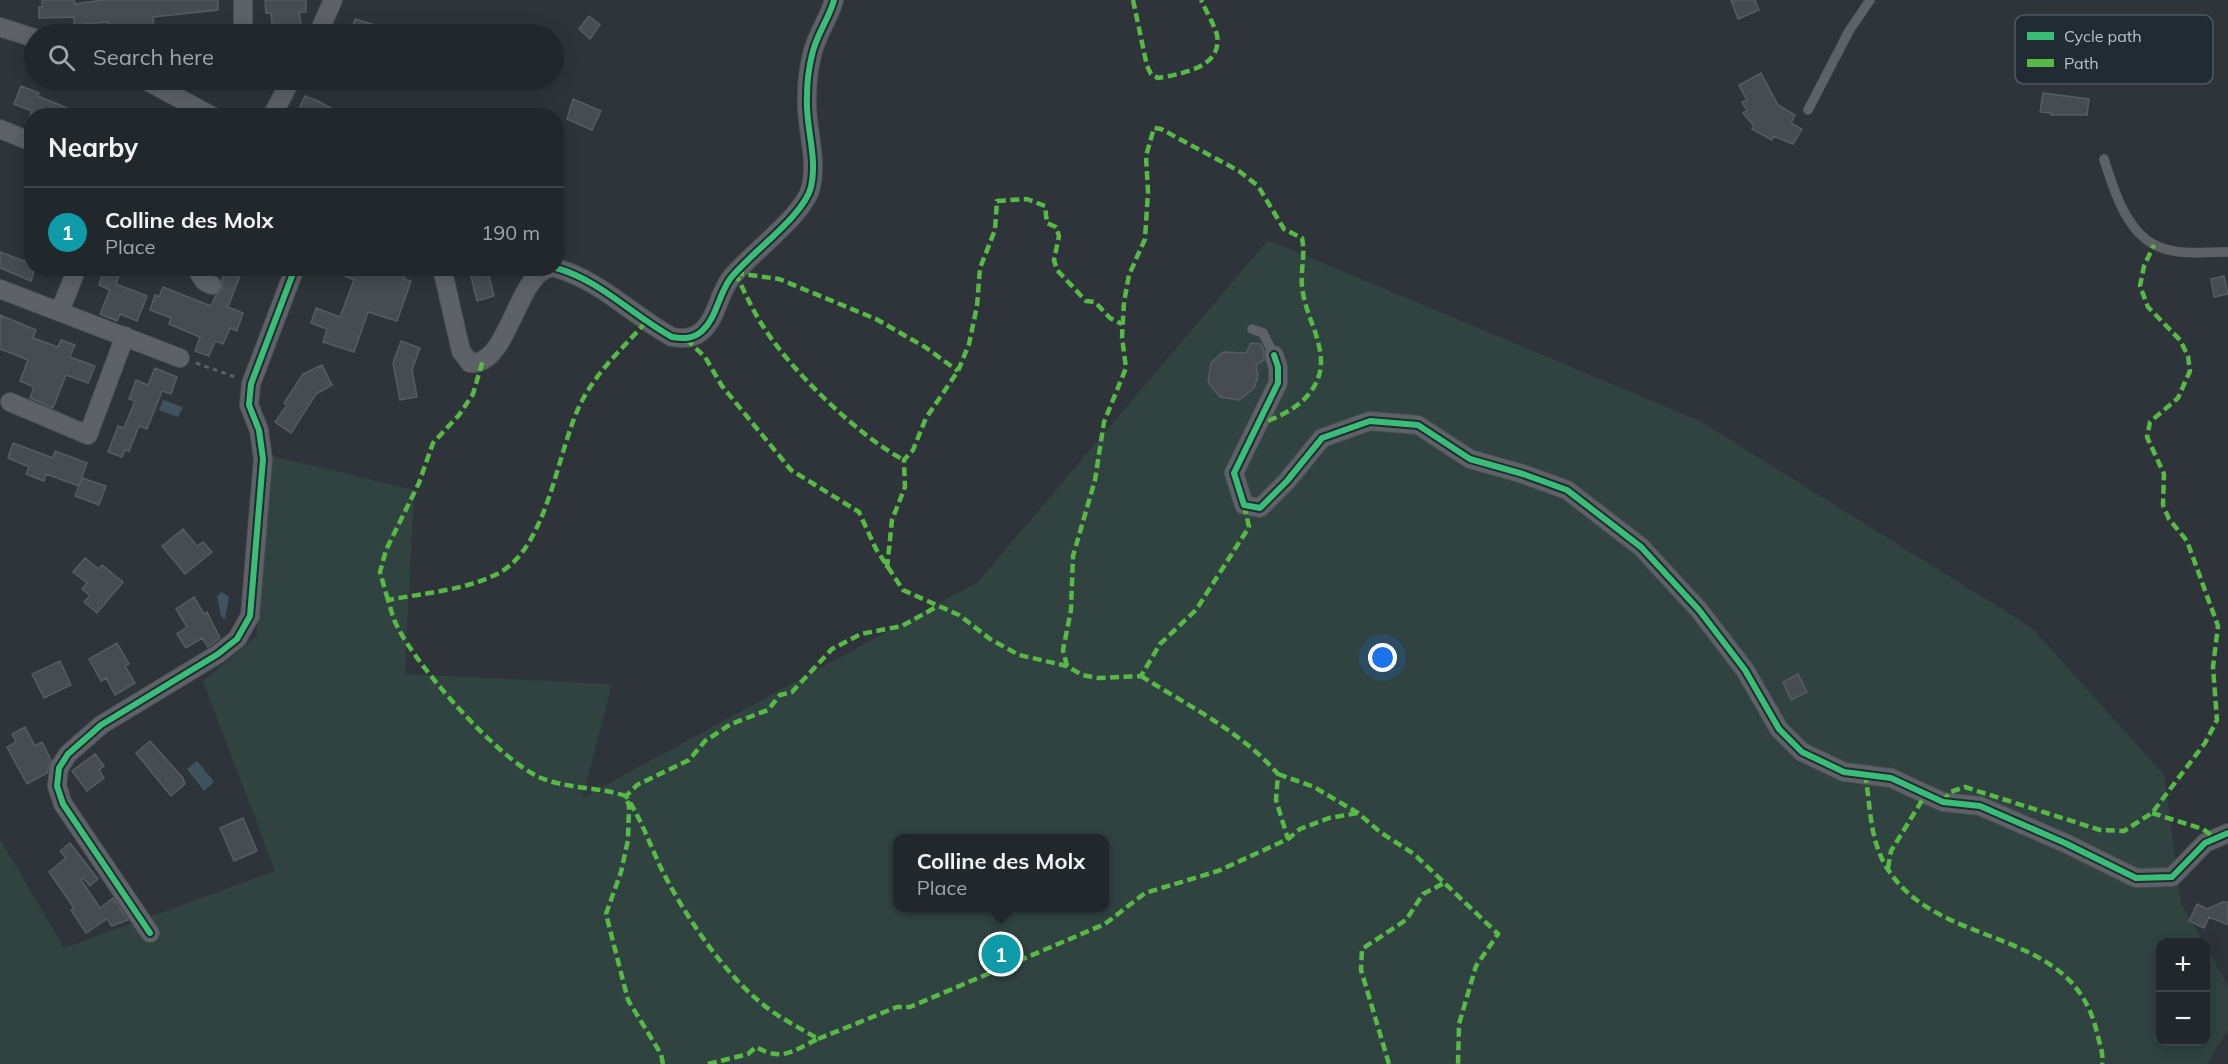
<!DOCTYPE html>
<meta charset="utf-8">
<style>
:root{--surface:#22272b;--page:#2a2f33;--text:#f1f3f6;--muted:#a2a5a9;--line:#3f4447;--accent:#d93025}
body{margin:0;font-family:Mulish,sans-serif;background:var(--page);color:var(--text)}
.controls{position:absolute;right:18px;bottom:18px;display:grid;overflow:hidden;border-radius:12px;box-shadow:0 3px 15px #0003}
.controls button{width:54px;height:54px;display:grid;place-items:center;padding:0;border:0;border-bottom:2px solid var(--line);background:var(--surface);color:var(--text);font:30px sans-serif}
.you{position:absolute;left:1383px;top:658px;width:21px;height:21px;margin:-15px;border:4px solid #fff;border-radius:50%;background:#1a73e8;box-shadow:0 0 0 9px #1a73e833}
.badge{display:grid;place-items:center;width:39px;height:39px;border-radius:50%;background:var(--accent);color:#fff;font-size:20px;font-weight:700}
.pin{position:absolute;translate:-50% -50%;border:3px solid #fff;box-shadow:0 2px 6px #0006}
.popup{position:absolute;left:893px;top:834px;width:216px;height:78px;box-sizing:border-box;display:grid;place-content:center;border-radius:12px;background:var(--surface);filter:drop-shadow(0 2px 4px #0005);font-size:20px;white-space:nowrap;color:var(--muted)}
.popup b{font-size:22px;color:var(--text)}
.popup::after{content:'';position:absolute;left:50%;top:100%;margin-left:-12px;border:12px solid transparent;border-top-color:var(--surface)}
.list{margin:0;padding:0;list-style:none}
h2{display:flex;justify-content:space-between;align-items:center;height:78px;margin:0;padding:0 24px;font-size:26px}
h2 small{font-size:20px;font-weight:400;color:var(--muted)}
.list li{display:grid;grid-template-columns:39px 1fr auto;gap:18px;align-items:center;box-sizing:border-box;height:90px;padding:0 24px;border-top:2px solid var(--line)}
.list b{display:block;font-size:22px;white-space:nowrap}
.list p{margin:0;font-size:20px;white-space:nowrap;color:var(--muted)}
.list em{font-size:20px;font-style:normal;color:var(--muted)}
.icon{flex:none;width:33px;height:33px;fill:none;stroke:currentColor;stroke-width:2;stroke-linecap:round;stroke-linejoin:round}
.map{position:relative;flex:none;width:2228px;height:1064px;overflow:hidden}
.search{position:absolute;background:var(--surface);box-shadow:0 3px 15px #0003;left:24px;top:24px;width:540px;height:66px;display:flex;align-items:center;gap:15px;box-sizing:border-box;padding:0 21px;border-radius:33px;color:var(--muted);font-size:22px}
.panel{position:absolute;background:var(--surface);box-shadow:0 3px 15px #0003;left:24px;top:108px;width:540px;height:168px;border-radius:24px}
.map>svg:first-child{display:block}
</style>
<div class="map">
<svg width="2228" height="1064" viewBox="0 0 2228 1064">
<rect width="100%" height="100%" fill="#2e3439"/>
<path fill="#304341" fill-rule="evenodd" d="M 1268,240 L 1700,421 L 2032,628 L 2164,775 L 2181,903 L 2203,942 L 2160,942 L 2160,1042 L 2206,1042 L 2206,946 L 2228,986 L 2228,1030 L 2207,1064 L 0,1064 L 0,839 L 64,948 L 275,871 L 203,681 L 257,636 L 268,455 L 414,490 L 405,674 L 612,684 L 582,798 L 978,582 ZM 898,838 L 1104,838 L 1104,908 L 898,908 Z"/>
<path fill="#3f5260" d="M 163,400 L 183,407 L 178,417 L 159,410 Z
M 222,592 L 229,597 L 225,619 L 221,616 L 217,596 Z
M 197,761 L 214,782 L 204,791 L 187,769 Z"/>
<path fill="#474c50" stroke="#565c60" stroke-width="1.5" d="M 42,0 L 74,0 L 75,4 L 102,0 L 218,0 L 218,10 L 153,17 L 154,27 L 109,28 L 108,22 L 74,25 L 74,17 L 39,18 L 39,7 L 42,7 Z
M 265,0 L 306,0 L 306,12 L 299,12 L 302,30 L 273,33 L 271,13 L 266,13 Z
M 1731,0 L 1755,0 L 1759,10 L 1738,19 Z
M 589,16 L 600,25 L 590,39 L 579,29 Z
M 355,19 L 396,31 L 396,34 L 350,34 Z
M 1761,73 L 1778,105 L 1795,115 L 1791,123 L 1802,129 L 1793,144 L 1773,136 L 1772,140 L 1752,129 L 1754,126 L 1743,113 L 1747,110 L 1742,102 L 1747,100 L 1739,85 Z
M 21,86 L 39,93 L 38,96 L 86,116 L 30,116 L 32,111 L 14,104 Z
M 2043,93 L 2089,99 L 2087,115 L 2051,115 L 2051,113 L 2040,112 Z
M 305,96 L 318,101 L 346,116 L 310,116 L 299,109 Z
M 573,99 L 601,111 L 592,130 L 567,119 Z
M 0,252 L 32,264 L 32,268 L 35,268 L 31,281 L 0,268 Z
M 104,268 L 122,268 L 116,284 L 147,296 L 137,321 L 120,314 L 117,321 L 100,314 L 110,290 L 99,285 Z
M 227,268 L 243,268 L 228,307 L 243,313 L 237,331 L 230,328 L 223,344 L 215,341 L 209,356 L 195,351 L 200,337 L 169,324 L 171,318 L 150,310 L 155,295 L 159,297 L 163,287 L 211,306 L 216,295 L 222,289 L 222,280 Z
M 326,268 L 408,268 L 404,279 L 411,281 L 397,321 L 368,312 L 354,352 L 323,342 L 327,329 L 311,323 L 316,308 L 340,317 L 354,280 Z
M 469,268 L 485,268 L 486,272 L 488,272 L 494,296 L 477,301 Z
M 2224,276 L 2228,294 L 2214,297 L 2211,279 Z
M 0,315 L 36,330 L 33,338 L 58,347 L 61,340 L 75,345 L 70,357 L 95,366 L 88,383 L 66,375 L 53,408 L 30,398 L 34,387 L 20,381 L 28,360 L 0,349 Z
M 401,341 L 420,348 L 412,370 L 417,397 L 400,400 L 393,363 Z
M 1251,343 L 1261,344 L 1264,350 L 1264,360 L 1256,365 L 1258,376 L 1254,388 L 1239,400 L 1220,397 L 1208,382 L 1211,363 L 1223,352 L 1246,353 Z
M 322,365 L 332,385 L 316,394 L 291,433 L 275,422 L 287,405 L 284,403 L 303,374 Z
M 155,368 L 177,377 L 171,394 L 162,391 L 147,429 L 139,426 L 129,451 L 125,450 L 122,457 L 108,452 L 118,426 L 124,428 L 135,401 L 129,399 L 136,380 L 148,385 Z
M 13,443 L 53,458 L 55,451 L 87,463 L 79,486 L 46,474 L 44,481 L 26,474 L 29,467 L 8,458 Z
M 82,478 L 106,486 L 99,505 L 75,496 Z
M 183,529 L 197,546 L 203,542 L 212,552 L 185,574 L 162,546 Z
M 85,558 L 99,569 L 102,565 L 123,582 L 97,613 L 84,602 L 90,596 L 82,589 L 87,583 L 73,572 Z
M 194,597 L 204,614 L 207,612 L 220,638 L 208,647 L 202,638 L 186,648 L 177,634 L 187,627 L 176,609 Z
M 117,643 L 129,664 L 125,666 L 135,683 L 115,695 L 106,678 L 101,681 L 89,659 Z
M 60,661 L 71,685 L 44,698 L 32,674 Z
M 1798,674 L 1807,692 L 1791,700 L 1783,682 Z
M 25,727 L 35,746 L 42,742 L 51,760 L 47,773 L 27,784 L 7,747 L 16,742 L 12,734 Z
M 150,741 L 183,778 L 185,784 L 171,796 L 136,753 Z
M 95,754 L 104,766 L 99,770 L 104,778 L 87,791 L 72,771 Z
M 243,818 L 257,851 L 234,861 L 220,828 Z
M 70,843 L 98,879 L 90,886 L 83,878 L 81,880 L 100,908 L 113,898 L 128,920 L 112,926 L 107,919 L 86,933 L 71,910 L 74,908 L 49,872 L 66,858 L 60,851 Z
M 2223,902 L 2228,902 L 2228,925 L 2209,917 L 2204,928 L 2189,921 L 2197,904 L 2207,909 Z"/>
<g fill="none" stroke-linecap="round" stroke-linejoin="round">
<defs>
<path id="service" d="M 1808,110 L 1849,31 L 1870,0
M 2104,159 C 2113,188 2126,231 2155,245 C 2176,256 2205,252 2228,252
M 1252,329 L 1263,333 L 1274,355"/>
<path id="minor" d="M 243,25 L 243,0
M 0,27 L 34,38
M 318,34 L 333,0
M 145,80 L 212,116
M 272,116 L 291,80
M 0,129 L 32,142
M 196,268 L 204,281 L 212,285
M 442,268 L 461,351 L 470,363 C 509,366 516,275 550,268
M 556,268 C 600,280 633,316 672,337 C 683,339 693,339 702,331 C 717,317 718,296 730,279 C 749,254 804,216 811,187 C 818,157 805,126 807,96 C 807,83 809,67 812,55 C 816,35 829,19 834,0
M 0,289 L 180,358
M 60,311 L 77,268
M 1274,355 L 1278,367 L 1278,383 L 1234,473 L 1244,505 L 1260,508 L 1287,481 L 1322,438 L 1370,421 L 1418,425 L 1470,459 L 1523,474 L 1567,490 L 1641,547 L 1699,610 L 1745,670 L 1779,729 L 1802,752 L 1844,772 L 1891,778 L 1943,802 L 1980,806 L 2065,843 L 2136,878 L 2172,877 L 2205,843 L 2228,833
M 10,402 L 88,435 L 125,336
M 150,933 L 63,804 L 57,786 L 59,768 L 68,754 L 101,725 L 218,654 L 237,639 L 250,616 L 263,459 L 259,430 L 249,405 L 251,384 L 295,268"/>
</defs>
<use href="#service" stroke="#4c5053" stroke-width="10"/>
<use href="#minor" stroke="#4c5053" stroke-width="20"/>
<path stroke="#5d6265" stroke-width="3" stroke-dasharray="4.5 4.5" stroke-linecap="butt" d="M 277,34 L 302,34
M 196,363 L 235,377"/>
<use href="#service" stroke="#5e6266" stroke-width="9"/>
<use href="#minor" stroke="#5e6266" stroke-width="18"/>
<path stroke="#58b947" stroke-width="4.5" stroke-dasharray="9 4.5" stroke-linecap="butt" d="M 1133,0 L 1147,66 L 1151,74 L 1158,78 C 1180,74 1223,68 1217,35 C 1214,24 1206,11 1201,0
M 735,273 C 744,290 751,307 761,323 C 788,368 858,436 904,460
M 735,273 L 779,279 L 876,319 L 925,347 L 958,371
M 646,322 C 623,348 600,368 583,399 C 557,446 550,545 499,573 C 467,590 424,593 388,600 C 391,609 393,619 397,626 C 417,667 500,761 541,778 C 569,789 599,787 626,796 L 629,806 L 628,840 L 621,872 L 606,914 L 628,1000 L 661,1054 L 663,1064
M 686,339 L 705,357 L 722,386 L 791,470 L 859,512 L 876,549 L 903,590 L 959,615 L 990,639 L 1019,655 L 1067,666 L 1082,675 L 1098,678 L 1141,676 L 1160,644 L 1196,610 L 1249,527 L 1244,505
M 887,568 L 892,520 L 905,487 L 904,460 L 913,450 L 926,418 L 958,371 L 969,344 L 977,306 L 980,268 L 995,230 L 997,201 L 1027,199 L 1045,206 L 1047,223 L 1056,227 L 1059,236 L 1054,260 L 1057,270 L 1086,301 L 1095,302 L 1110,318 L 1122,324
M 388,600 L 380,572 L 386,550 L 419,483 L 433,443 L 459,415 L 473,394 L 483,360
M 1067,666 L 1063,650 L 1071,610 L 1073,556 L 1095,480 L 1104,422 L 1126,368 L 1122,337 L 1124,302 L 1129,275 L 1145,239 L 1148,192 L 1146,156 L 1154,128 L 1161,129 L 1239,171 L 1258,186 L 1284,229 L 1302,238 C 1306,257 1299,274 1303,293 C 1306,312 1315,327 1319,346 C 1330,389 1294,413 1259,424
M 1141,676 C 1187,705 1242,732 1278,774 L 1276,800 L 1288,839
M 1278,774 L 1314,787 L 1358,813 L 1380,832 L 1414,854 L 1498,934 L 1476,966 L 1459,1024 L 1458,1064
M 1865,774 C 1871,807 1869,842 1889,871 C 1942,951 2073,925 2097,1033 C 2099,1042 2104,1054 2102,1064
M 1943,802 L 1950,792 L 1965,787 L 2100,830 L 2124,831 L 2152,813 L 2205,743 L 2217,720 L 2213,667 L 2218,626 L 2187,541 L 2169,519 L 2163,505 L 2164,474 L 2147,437 L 2150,422 L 2178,398 L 2190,371 L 2188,356 L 2180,340 L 2148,307 L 2140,286 L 2144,266 L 2154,245
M 2152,813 L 2203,829 L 2215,838
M 1888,868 L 1891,851 L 1926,794
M 818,1039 L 897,1007 L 910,1007 L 1105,924 L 1145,893 L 1218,871 L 1288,839 L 1300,829 L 1329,818 L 1358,813
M 708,1064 L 748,1054 L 756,1047 C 783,1062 792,1051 818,1039 C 799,1027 777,1017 760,1002 C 721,970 682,911 660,866 C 649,842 641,819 626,796 L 637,785 L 689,760 L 705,741 L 731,724 L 768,710 L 780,695 L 792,692 L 832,649 L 861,634 L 902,626 L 938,606
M 1389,1064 L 1361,970 L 1362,949 L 1406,920 L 1423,894 L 1446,882"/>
<defs>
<path id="cycleway" d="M 556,268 C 600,280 633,316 672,337 C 683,339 693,339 702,331 C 717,317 718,296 730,279 C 749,254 804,216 811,187 C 818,157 805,126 807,96 C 807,83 809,67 812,55 C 816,35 829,19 834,0
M 1274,355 L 1278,367 L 1278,383 L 1234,473 L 1244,505 L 1260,508 L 1287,481 L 1322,438 L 1370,421 L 1418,425 L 1470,459 L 1523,474 L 1567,490 L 1641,547 L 1699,610 L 1745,670 L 1779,729 L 1802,752 L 1844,772 L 1891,778 L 1943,802 L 1980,806 L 2065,843 L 2136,878 L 2172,877 L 2205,843 L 2228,833
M 150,933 L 63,804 L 57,786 L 59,768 L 68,754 L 101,725 L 218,654 L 237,639 L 250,616 L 263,459 L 259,430 L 249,405 L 251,384 L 295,268"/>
</defs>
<use href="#cycleway" stroke="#212b33" stroke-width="10"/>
<use href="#cycleway" stroke="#3abd76" stroke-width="6"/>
</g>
<rect x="2015" y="15" width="198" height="69" rx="9" fill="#212b33" stroke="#4f5860" stroke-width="1.5"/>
<rect x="2027" y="32" width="27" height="8" fill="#3abd76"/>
<rect x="2027" y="59" width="27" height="8" fill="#58b947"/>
<g font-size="16" fill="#b9c1c8">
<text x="2064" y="42">Cycle path</text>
<text x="2064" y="69">Path</text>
</g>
</svg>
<div class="controls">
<button>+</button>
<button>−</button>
</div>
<div class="you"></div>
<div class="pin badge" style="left:1001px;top:954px;background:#0f9aa8">1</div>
<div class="popup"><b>Colline des Molx</b>Place</div>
<div class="search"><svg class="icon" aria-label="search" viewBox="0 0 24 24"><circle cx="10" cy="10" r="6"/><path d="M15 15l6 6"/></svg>Search here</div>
<section class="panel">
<h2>Nearby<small></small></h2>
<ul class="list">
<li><span class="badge" style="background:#0f9aa8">1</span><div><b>Colline des Molx</b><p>Place</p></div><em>190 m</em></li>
</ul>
</section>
</div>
